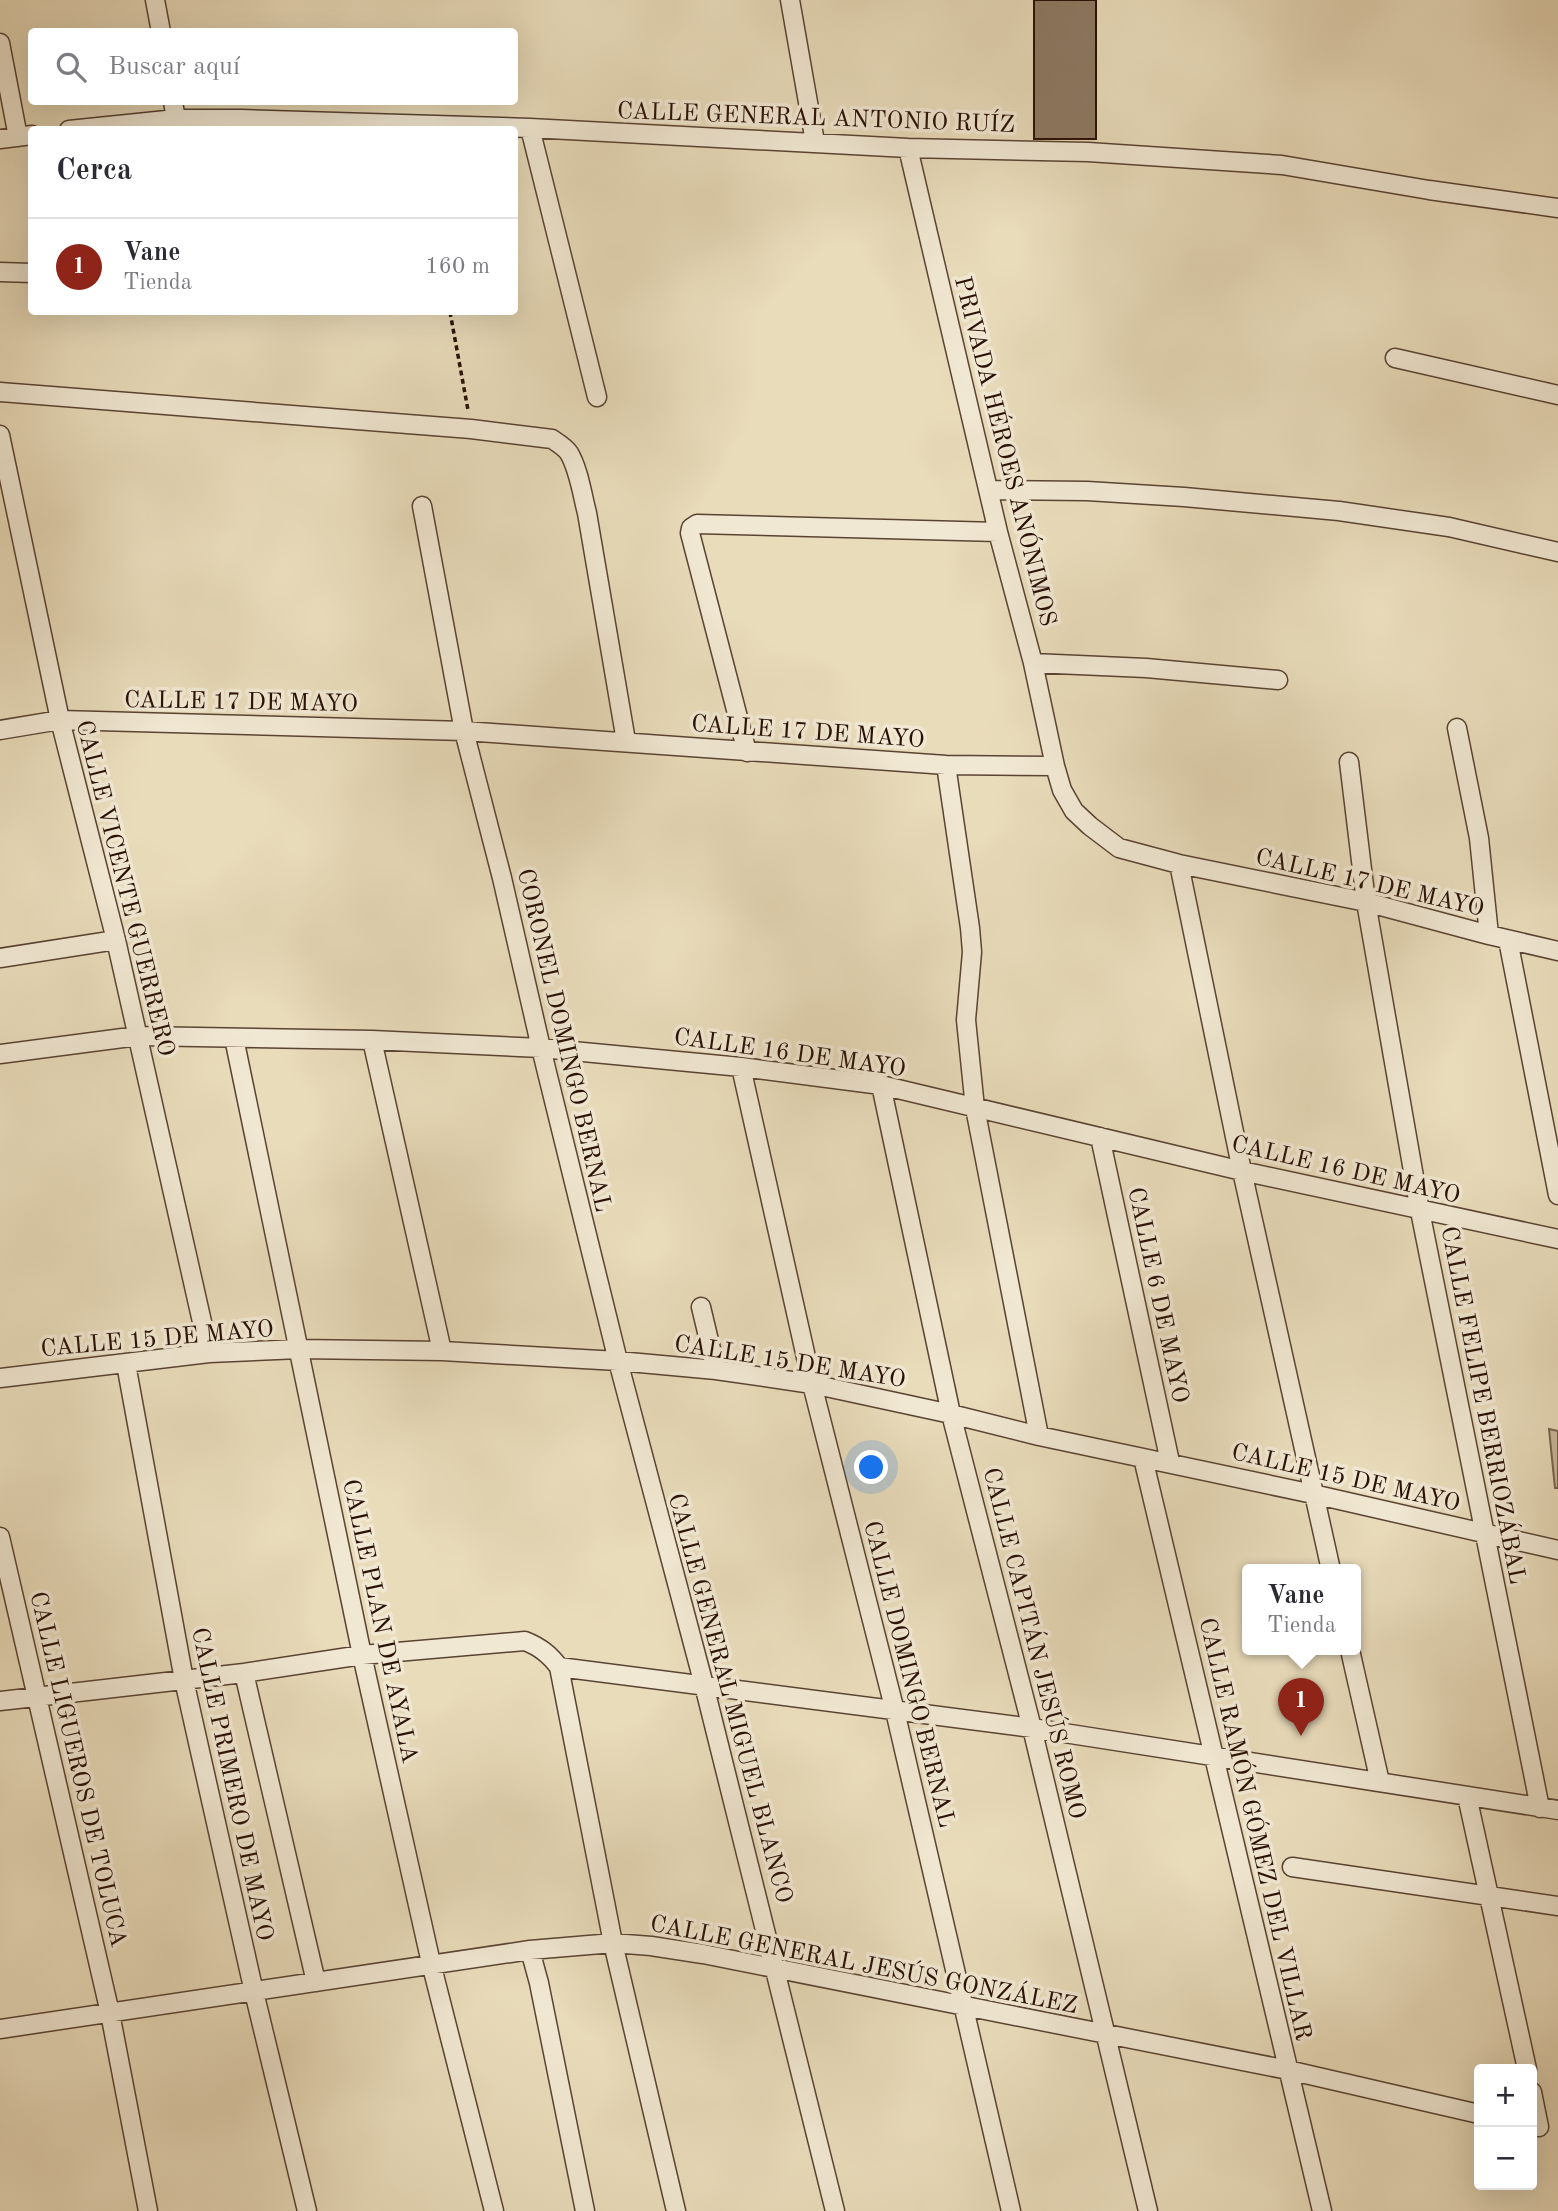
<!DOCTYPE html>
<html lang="es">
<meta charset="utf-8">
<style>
:root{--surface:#fff;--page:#f7f7f7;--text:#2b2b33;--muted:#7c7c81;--line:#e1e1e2;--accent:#8f2418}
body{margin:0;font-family:"Old Standard TT",serif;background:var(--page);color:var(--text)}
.controls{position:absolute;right:21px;bottom:21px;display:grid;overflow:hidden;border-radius:7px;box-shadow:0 7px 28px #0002}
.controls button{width:63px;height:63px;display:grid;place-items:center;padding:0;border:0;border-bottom:2px solid var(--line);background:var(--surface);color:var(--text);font:35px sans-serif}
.you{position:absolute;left:872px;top:1468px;width:24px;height:24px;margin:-18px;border:5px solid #fff;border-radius:50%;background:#1a73e8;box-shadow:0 0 0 10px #1a73e833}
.badge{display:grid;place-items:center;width:46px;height:46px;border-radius:50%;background:var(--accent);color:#fff;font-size:23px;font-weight:700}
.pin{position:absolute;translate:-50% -58px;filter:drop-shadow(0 2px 4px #0008)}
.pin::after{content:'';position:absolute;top:37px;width:24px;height:21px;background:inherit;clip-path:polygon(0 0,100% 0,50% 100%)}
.popup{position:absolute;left:1242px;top:1564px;width:119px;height:91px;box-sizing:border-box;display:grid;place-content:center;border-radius:7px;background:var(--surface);filter:drop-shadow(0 2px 5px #0005);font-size:23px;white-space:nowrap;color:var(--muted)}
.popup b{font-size:26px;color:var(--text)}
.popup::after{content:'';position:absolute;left:50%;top:100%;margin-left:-14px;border:14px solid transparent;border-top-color:var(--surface)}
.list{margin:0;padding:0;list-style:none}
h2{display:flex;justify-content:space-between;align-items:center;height:91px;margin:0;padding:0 28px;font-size:30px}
h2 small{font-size:23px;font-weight:400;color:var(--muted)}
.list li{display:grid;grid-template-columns:46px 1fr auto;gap:21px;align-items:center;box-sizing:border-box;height:98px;padding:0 28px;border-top:2px solid var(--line)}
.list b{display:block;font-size:26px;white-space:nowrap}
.list p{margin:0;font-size:23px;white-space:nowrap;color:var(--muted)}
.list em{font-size:23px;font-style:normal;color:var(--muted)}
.icon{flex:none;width:38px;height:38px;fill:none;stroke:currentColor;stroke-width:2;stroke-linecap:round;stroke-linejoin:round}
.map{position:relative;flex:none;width:1558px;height:2211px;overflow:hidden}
.search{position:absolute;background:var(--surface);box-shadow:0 7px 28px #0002;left:28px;top:28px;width:490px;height:77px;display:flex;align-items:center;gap:18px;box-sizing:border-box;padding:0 24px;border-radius:7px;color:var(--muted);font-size:26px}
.panel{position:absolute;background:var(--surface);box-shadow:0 7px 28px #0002;left:28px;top:126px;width:490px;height:189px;border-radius:7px}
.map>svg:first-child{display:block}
</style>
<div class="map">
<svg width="1558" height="2211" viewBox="0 0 1558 2211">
<rect width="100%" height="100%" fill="#e9dcbb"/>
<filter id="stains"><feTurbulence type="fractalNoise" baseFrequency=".00286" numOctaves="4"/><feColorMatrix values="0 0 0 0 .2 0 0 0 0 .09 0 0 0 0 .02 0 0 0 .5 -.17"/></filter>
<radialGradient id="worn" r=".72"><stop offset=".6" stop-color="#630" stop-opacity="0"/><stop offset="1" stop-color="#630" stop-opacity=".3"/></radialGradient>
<path fill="#c8b99c" stroke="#786450" stroke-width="2" d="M 1549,1429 L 1558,1431 L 1558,1488 L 1555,1488 Z"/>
<path fill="#8d7a64" stroke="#291005" stroke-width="2" d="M 1034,0 L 1096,0 L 1096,139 L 1034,139 Z"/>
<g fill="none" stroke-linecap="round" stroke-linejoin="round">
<defs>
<path id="minor" d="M 155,0 L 161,32
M 790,0 L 815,142
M 0,43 L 18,137
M 173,102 L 176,119
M 530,128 L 597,397
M 69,130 L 176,119 L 241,119 L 530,128 L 908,148 L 1088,152 L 1282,165 L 1429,190 L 1558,208
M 0,139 L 32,135
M 908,148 L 998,532 L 1033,663 L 1055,766 L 1062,790 L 1074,811 L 1090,826 L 1119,848 L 1179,864 L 1366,902 L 1489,935 L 1558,951
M 0,272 L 32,273
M 1395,358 L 1558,395
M 0,392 L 471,429 L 552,439 C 558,443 565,447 569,453 C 579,470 582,494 587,513 L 626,741
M 0,435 L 60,720 L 116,940 L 209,1353
M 989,490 L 1087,491 L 1184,497 L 1339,511 L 1449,527 L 1558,552
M 422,506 L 464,731 L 502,878 L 541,1048 L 618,1361 L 704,1685 L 835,2211
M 1033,663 L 1146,668 L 1278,680
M 1457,728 L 1479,838 L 1489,935
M 0,730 L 60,720 L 464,731 L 946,765 L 1055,766
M 747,752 L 690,533 L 691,528 L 697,524 L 998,532
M 1349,762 L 1366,902 L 1420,1211 L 1540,1808
M 946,765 L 970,928 L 972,952 L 966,1020 L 975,1108 L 1039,1436
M 1179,864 L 1242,1171 L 1331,1570
M 1508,940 L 1558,1195
M 0,958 L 116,940
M 234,1038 L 362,1655 L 431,1963 L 494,2211
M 372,1040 L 442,1351
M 0,1054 L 138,1036 L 372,1040 L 541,1048 L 741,1067 L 881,1085 L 1242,1171 L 1558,1239
M 741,1067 L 812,1384 L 895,1711 L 1011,2211
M 881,1085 L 951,1414 L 1032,1728 L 1148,2211
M 1100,1137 L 1170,1462
M 701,1307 L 716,1370
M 126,1364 L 184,1680 L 254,1992 L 307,2211
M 0,1378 L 209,1353 L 299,1349 L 442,1351 L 618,1361 L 716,1370 L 812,1384 L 951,1414 L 1039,1436 L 1313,1494 L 1558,1550
M 1143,1458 L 1322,2211
M 0,1537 L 110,2013 L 148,2211
M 1350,1650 L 1380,1782
M 559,1667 L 1032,1728 L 1558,1810
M 244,1673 L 316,1982
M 0,1701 L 244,1673 L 362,1655 L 525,1641 C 540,1647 549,1654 559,1667 L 613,1943 L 676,2211
M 1467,1796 L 1527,2069
M 1292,1867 L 1558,1906
M 530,1950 L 539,1983 L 585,2211
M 0,2029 L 530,1950 L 613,1943 L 651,1946 L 703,1954 L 1288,2070 L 1479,2114
M 1532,2092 L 1539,2127"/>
</defs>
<use href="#minor" stroke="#594332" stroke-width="21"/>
<path stroke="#291005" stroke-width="3.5" stroke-dasharray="5 3.5" stroke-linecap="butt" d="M 450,312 L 468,410"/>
<use href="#minor" stroke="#f1e8d3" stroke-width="18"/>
</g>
<g text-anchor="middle" stroke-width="7" stroke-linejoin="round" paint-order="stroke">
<g font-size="24" fill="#291005" stroke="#f1e8d3">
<text transform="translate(816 117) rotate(2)" y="8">CALLE GENERAL ANTONIO RUÍZ</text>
<text transform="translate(1006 451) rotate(76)" y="8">PRIVADA HÉROES ANÓNIMOS</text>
<text transform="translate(241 701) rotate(1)" y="8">CALLE 17 DE MAYO</text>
<text transform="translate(808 731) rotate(4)" y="8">CALLE 17 DE MAYO</text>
<text transform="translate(1370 882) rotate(13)" y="8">CALLE 17 DE MAYO</text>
<text transform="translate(126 888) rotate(76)" y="8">CALLE VICENTE GUERRERO</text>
<text transform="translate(565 1040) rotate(77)" y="8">CORONEL DOMINGO BERNAL</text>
<text transform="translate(790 1052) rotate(8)" y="8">CALLE 16 DE MAYO</text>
<text transform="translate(1346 1169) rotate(13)" y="8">CALLE 16 DE MAYO</text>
<text transform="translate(1159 1295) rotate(78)" y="8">CALLE 6 DE MAYO</text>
<text transform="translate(157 1338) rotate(-5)" y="8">CALLE 15 DE MAYO</text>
<text transform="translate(790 1361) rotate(9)" y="8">CALLE 15 DE MAYO</text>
<text transform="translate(1484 1405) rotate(79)" y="8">CALLE FELIPE BERRIOZÁBAL</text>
<text transform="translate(1346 1477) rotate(13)" y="8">CALLE 15 DE MAYO</text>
<text transform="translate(381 1621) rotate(78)" y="8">CALLE PLAN DE AYALA</text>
<text transform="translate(1035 1643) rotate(76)" y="8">CALLE CAPITÁN JESÚS ROMO</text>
<text transform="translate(910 1674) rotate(76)" y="8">CALLE DOMINGO BERNAL</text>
<text transform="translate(731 1698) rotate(75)" y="8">CALLE GENERAL MIGUEL BLANCO</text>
<text transform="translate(79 1769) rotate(77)" y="8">CALLE LIGUEROS DE TOLUCA</text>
<text transform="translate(233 1784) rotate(78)" y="8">CALLE PRIMERO DE MAYO</text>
<text transform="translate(1256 1829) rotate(77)" y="8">CALLE RAMÓN GÓMEZ DEL VILLAR</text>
<text transform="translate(864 1964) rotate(11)" y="8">CALLE GENERAL JESÚS GONZÁLEZ</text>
</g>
</g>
<rect width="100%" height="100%" filter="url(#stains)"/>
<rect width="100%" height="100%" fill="url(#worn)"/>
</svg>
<div class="controls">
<button>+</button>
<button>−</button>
</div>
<div class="you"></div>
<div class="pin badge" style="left:1301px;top:1736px">1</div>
<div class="popup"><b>Vane</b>Tienda</div>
<div class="search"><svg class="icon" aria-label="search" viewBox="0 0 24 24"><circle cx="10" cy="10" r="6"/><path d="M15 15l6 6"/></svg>Buscar aquí</div>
<section class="panel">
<h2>Cerca<small></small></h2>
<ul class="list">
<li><span class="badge">1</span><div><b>Vane</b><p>Tienda</p></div><em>160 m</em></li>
</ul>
</section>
</div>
